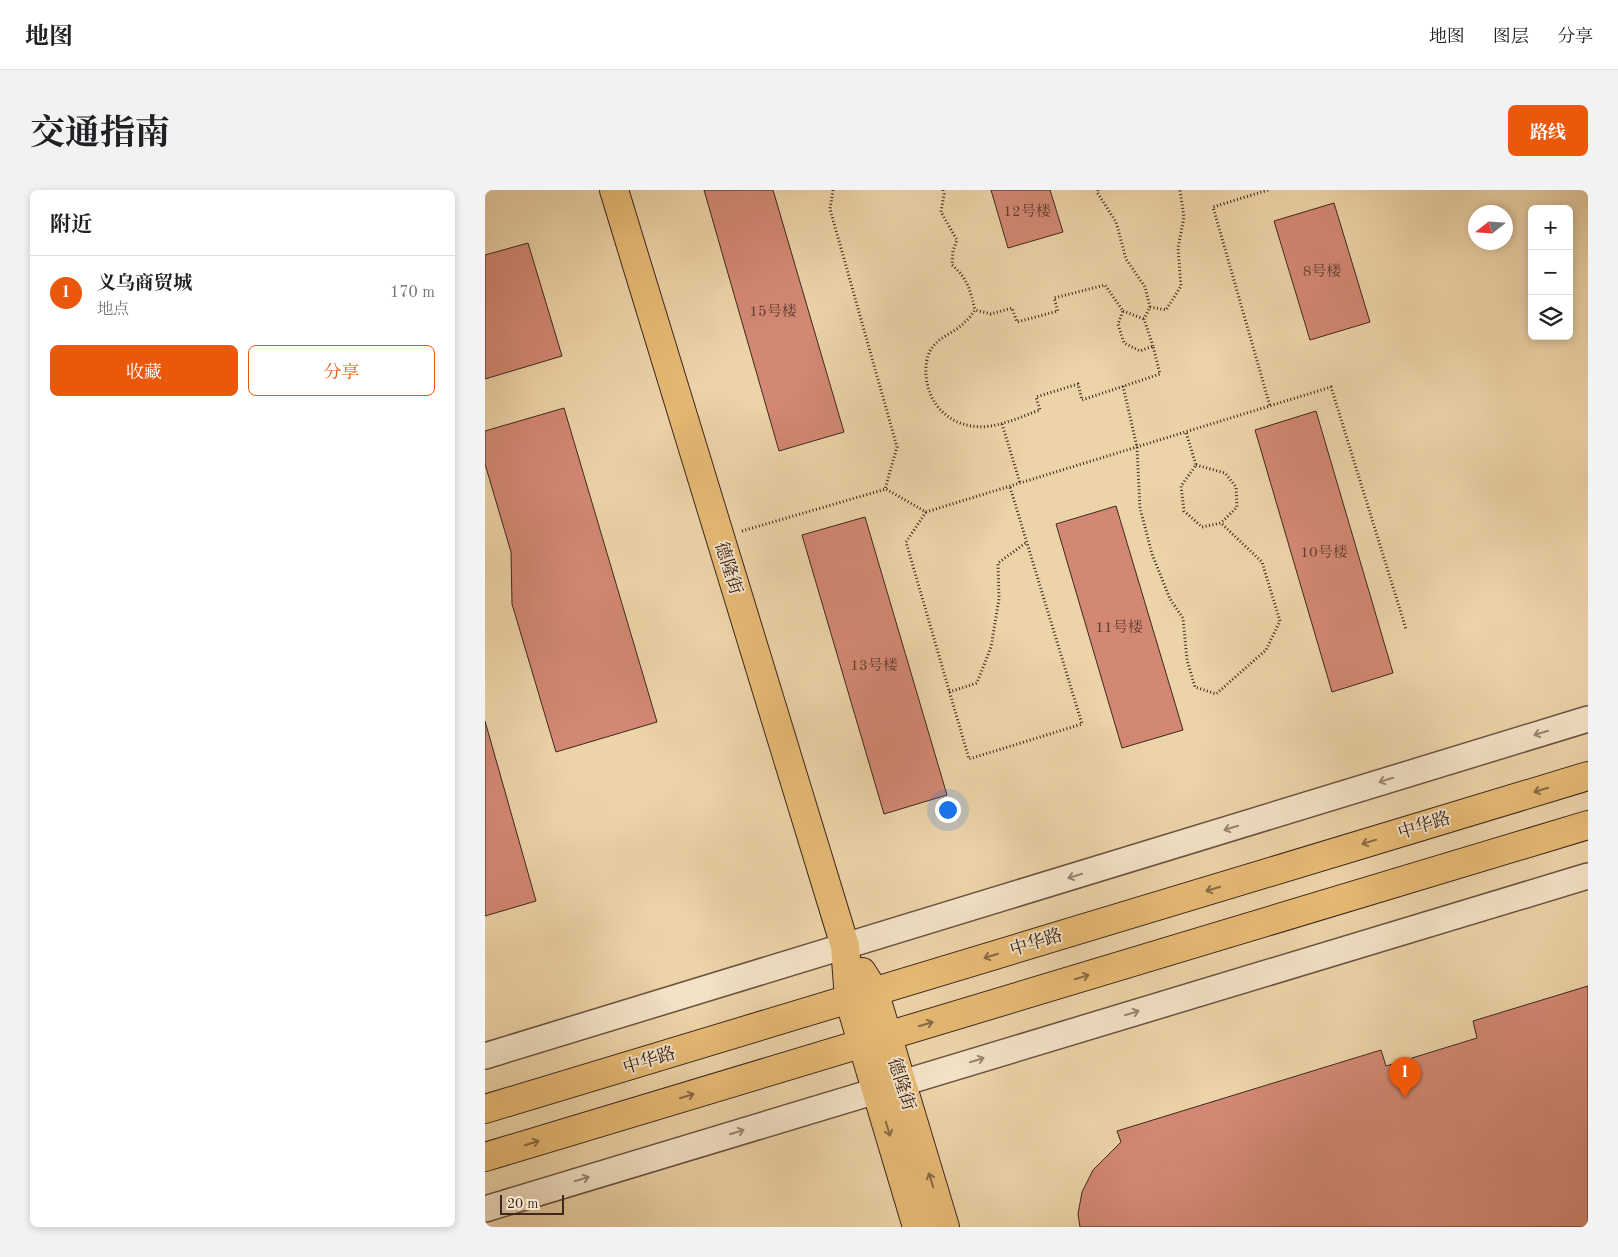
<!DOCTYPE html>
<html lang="zh">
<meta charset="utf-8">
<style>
:root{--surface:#fff;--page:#f2f2f2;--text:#202124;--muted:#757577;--line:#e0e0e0;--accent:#ea580c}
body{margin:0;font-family:"Old Standard TT","Noto Serif SC",serif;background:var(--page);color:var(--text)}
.controls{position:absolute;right:15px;top:15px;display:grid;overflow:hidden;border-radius:8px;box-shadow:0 2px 8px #0003}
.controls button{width:45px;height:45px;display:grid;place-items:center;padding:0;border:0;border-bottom:1px solid var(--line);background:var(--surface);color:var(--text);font:25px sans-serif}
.compass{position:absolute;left:983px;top:15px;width:45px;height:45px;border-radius:50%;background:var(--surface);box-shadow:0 2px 8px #0003;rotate:253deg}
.scale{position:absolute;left:15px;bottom:12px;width:64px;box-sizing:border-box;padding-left:5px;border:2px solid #3d271f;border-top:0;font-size:14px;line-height:18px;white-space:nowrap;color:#3d271f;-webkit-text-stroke:4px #f3e2c6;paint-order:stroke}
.you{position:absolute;left:462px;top:619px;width:18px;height:18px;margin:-12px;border:4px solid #fff;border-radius:50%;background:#1a73e8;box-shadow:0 0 0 8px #1a73e833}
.badge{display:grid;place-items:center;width:32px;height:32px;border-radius:50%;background:var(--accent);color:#fff;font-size:16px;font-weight:700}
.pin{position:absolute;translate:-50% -41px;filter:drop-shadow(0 1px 2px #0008)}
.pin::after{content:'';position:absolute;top:26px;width:18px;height:15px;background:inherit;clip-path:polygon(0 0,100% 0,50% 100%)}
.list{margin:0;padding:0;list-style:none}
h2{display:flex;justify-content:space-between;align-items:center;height:65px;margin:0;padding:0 20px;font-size:21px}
h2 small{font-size:16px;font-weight:400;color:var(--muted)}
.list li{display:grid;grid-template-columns:32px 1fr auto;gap:15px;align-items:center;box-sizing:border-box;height:75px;padding:0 20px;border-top:1px solid var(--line)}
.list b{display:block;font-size:19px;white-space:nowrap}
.list p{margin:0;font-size:16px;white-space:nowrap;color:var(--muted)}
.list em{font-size:16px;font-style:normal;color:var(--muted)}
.actions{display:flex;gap:10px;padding:15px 20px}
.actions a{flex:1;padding:11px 0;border:1px solid var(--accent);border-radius:8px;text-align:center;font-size:18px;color:var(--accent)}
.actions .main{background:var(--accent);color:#fff}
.icon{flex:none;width:28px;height:28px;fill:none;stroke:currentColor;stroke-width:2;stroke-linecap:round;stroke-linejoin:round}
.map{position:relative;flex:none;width:1103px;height:1037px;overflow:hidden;border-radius:8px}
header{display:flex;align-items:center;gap:30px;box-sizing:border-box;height:70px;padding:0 25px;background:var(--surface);border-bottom:1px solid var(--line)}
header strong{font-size:24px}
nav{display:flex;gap:28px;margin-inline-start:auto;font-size:18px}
.intro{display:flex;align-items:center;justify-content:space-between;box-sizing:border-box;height:120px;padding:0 30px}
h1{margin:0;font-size:35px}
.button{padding:12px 22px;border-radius:8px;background:var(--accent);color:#fff;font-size:18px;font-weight:700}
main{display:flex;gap:30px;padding:0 30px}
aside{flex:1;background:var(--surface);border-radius:8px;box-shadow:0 2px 8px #0003}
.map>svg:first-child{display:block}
</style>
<header>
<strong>地图</strong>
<nav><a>地图</a><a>图层</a><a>分享</a></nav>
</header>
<div class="intro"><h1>交通指南</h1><a class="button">路线</a></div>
<main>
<aside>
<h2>附近<small></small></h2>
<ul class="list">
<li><span class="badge">1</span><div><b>义乌商贸城</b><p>地点</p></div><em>170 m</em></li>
</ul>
<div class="actions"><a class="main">收藏</a><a>分享</a></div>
</aside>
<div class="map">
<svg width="1103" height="1037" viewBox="0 0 1103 1037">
<rect width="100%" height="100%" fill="#edd3a8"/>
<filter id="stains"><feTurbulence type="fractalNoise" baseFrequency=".004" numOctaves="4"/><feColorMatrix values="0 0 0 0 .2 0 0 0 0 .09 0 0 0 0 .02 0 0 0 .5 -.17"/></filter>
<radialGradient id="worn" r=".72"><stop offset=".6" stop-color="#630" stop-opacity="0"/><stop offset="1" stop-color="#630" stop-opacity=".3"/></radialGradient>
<path fill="#d38873" stroke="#3d271f" d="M 219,0 L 288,0 L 359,242 L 294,261 Z
M 506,0 L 565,0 L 578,42 L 523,58 Z
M 849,13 L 885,132 L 825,150 L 789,31 Z
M 43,53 L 77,166 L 0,189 L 0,65 Z
M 79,218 L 172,532 L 71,562 L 27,414 L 26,362 L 0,274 L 0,241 Z
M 831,221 L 908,483 L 847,502 L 770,240 Z
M 631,316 L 698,540 L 637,558 L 571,334 Z
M 380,327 L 462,605 L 399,624 L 317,345 Z
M 0,531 L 51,711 L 0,726 Z
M 1103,796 L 1103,1037 L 595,1037 L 593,1024 L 597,1002 L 608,980 L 636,952 L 632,941 L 896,860 L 901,876 L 992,848 L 988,831 Z"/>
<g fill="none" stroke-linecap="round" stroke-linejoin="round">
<defs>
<path id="minor" d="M 0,866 L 1103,529
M 0,1019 L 1103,686"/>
<path id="major" d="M 129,0 L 360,756 L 364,809 L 432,1037
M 377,782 L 389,801 L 460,1037"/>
<path id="highway" d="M 0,919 L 1103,586
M 0,967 L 1103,635"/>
</defs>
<use href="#minor" stroke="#695241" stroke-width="28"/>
<use href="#major" stroke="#3d271f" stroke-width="30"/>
<use href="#highway" stroke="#3d271f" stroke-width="30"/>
<path stroke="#3d271f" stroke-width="3" stroke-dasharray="1 2.5" stroke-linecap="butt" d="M 348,0 L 345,19 L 412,257 L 400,299
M 458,0 L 459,4 L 456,22 L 472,50 L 468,61 L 467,75 C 483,89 485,100 490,120 C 487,124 484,129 480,132 C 470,143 452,147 445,161 C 439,173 440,191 445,203 C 457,233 489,243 518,233 C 531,230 543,224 555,220 L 551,207 L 593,194 L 597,210 L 675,184 L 668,156 L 655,161 L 639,153 L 633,134 L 638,121 L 620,95 L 569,108 L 573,121 L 532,132 L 527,118 L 506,124 L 490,120
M 613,0 L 612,2 L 631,32 L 641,69 L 660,97 L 665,117 L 659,129 L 668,156
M 783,0 L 728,17 L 785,216
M 665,117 L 681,120 L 696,96 L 693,58 L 699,27 L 695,0
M 638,121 L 659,129
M 638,196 L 652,257 L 655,318 L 667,364 L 685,409 L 698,428 L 702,470 L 710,497 L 731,504 L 781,460 L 795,431 L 777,372 L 736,333 L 717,337 L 699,321 L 696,296 L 711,275 L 701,242
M 517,234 L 535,293
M 711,275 L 740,283 L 751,297 L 752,317 L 736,333
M 441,322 L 421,352 L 484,569 L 597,534 L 525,297
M 257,341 L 401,299 L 441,322 L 846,197 L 921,439
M 464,502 L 492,493 L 506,457 L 514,409 L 513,373 L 542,352"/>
<use href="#minor" stroke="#f3e2c6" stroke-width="25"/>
<use href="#major" stroke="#e6ba74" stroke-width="28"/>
<use href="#highway" stroke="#e6ba74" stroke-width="28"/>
</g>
<defs><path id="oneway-shaft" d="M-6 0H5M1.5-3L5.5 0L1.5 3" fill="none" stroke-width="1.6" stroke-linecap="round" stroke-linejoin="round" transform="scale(1.25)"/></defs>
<g stroke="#988472">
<use href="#oneway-shaft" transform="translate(1056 543) rotate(163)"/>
<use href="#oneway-shaft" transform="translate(901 590) rotate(163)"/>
<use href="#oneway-shaft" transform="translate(746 638) rotate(163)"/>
<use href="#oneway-shaft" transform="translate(590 686) rotate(163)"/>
<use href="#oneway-shaft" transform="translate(647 823) rotate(-17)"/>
<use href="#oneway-shaft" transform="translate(492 870) rotate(-17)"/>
<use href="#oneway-shaft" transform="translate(252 942) rotate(-17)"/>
<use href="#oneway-shaft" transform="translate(97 989) rotate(-17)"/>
</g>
<g stroke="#896945">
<use href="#oneway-shaft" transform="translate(1056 600) rotate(163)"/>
<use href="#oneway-shaft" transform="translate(884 652) rotate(163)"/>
<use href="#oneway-shaft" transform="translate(728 699) rotate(163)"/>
<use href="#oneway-shaft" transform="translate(506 766) rotate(163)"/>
<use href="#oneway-shaft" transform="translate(597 787) rotate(-17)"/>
<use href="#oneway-shaft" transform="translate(441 834) rotate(-17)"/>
<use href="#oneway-shaft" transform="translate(202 906) rotate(-17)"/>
<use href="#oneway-shaft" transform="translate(403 939) rotate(73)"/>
<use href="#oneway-shaft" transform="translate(47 953) rotate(-17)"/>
<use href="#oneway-shaft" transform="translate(446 990) rotate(-107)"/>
</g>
<g text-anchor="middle" stroke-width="4" stroke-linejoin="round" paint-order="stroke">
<g font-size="15" fill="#623f34">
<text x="542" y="26">12号楼</text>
<text x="837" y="86">8号楼</text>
<text x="288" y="126">15号楼</text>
<text x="839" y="367">10号楼</text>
<text x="634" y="442">11号楼</text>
<text x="389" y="480">13号楼</text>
</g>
<g font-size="18" fill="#3d271f" stroke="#f3e2c6">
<text transform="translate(244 378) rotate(73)" y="6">德隆街</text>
<text transform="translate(939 635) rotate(-17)" y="6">中华路</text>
<text transform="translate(551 752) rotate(-17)" y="6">中华路</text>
<text transform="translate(164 870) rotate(-17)" y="6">中华路</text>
<text transform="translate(417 894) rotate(73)" y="6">德隆街</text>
</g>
</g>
<rect width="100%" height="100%" filter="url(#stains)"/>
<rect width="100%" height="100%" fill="url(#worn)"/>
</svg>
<div class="controls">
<button>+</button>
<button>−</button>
<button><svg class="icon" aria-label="layers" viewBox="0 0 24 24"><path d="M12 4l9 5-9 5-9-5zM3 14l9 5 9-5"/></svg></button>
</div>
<svg class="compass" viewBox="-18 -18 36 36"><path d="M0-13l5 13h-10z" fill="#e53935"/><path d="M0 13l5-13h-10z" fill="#757577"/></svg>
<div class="scale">20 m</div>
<div class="you"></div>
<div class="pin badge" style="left:920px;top:908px">1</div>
</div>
</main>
